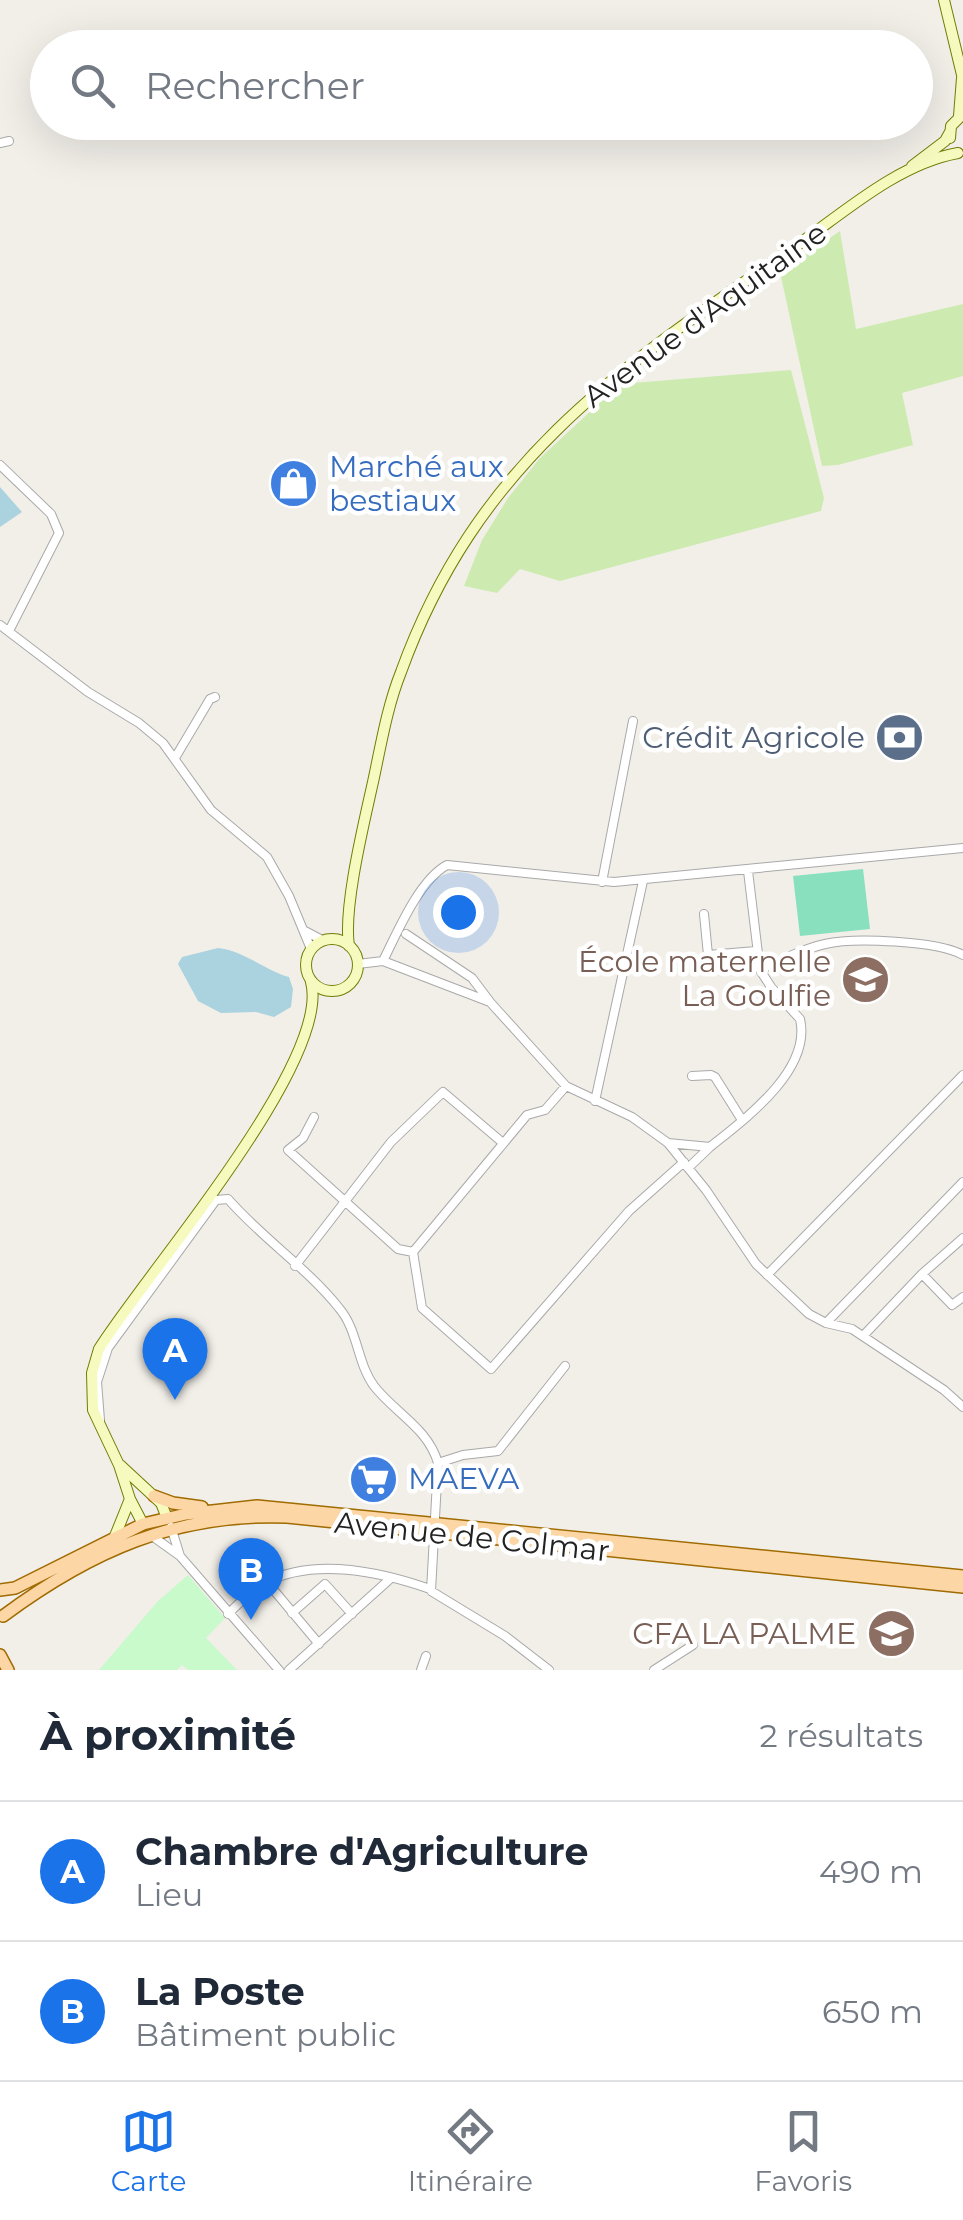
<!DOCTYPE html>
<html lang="fr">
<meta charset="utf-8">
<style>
:root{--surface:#fff;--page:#f2f2f3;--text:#1f2937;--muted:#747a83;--line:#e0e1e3;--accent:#1a73e8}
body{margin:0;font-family:Montserrat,sans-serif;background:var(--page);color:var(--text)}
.you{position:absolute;left:458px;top:912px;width:35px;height:35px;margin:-25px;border:8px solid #fff;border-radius:50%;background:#1a73e8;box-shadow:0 0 0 15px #1a73e833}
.badge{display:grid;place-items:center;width:65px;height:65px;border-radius:50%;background:var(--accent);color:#fff;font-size:32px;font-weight:700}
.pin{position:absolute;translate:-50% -82px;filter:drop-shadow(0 2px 5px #0008)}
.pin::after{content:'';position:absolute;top:52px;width:35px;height:30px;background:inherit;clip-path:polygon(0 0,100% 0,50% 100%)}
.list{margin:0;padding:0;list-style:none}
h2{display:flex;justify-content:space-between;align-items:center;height:130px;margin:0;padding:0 40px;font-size:42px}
h2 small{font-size:32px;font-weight:400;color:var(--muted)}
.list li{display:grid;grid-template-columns:65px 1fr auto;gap:30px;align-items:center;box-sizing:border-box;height:140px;padding:0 40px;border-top:2px solid var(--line)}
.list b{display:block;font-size:38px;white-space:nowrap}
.list p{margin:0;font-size:32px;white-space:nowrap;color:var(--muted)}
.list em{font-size:32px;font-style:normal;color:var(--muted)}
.icon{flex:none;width:55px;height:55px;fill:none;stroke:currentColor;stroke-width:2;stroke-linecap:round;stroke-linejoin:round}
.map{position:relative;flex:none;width:963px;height:1670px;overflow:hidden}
.search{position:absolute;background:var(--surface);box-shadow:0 10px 40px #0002;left:30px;right:30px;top:30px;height:110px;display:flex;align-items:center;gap:25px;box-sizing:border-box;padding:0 35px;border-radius:55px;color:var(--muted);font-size:38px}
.sheet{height:410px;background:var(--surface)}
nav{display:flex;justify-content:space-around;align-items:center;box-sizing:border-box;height:140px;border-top:2px solid var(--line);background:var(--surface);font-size:28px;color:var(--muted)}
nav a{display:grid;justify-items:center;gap:5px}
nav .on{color:var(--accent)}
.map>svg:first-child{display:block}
</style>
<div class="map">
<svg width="963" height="1670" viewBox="0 0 963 1670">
<rect width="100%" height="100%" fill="#f2efe9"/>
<path fill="#cdebb0" d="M 840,231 L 856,329 L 963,304 L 963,376 L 902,393 L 913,445 L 838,465 L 822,466 L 780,272 Z
M 791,370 L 824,498 L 821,511 L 560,581 L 520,569 L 497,593 L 464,586 L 482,540 L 508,498 L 540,458 L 620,384 Z"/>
<path fill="#c8facc" d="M 188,1575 L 225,1618 L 206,1638 L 237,1670 L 188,1670 L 182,1665 L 177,1670 L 99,1670 L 158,1601 Z"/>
<path fill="#88e0be" d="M 863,869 L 870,929 L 800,936 L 793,876 Z"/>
<path fill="#aad3df" d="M 0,487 L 22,512 L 0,527 Z
M 218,948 C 243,950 264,970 289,977 L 293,989 L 291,1007 L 274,1017 L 256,1012 L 221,1013 L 198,1001 L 178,964 L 182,957 Z"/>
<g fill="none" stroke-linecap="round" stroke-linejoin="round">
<defs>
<path id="street" d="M 0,143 L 9,141
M 0,465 L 51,514 L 59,533 L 10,629
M 0,625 L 88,692 L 139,723 L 163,743 L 211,810 L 267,857 L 289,896 L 311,949
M 175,758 L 210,699 L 215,697
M 602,882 L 633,721
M 704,914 L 708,955 L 756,951
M 305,931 L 324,941
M 406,934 L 472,978 L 490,1002
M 383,961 C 397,933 419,880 447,865 L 614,882 L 963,848
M 358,964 L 383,961 L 490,1002 L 566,1086 L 632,1117 L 668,1143 L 706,1190 L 756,1264 L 809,1314 L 826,1323 L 852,1329 L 944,1390 L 963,1407
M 760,970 C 781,960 803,949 825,944 C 854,937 938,941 963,955
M 692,1076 L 711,1075 L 715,1077 L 742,1120
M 595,1101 L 643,881
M 314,1117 L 303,1138 L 288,1150 L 398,1249 L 413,1252 L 422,1308 L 491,1369 L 629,1211 L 684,1162
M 668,1143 L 710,1147 C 745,1119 812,1070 800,1019 L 771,987 L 760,970 L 748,871
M 688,1168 L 710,1147
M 413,1252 L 527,1115 L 545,1110 L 566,1086
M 295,1266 L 391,1142 L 443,1092 L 503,1143
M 922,1274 L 952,1305 L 963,1297
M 767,1275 L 963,1075
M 826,1323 L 963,1182
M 863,1336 L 922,1274 L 963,1238
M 100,1420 L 97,1382 L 108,1348 L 216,1200 L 228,1199 C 262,1238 307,1268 339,1308 C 358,1330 357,1363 374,1386 C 395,1413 428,1428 438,1463 L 431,1591 L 505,1636 L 549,1670
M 438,1463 L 463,1455 L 498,1451 L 565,1366
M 171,1527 L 180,1556
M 152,1536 L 180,1556 L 279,1670
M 267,1582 L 319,1644
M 292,1613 L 325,1584 L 352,1614
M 228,1614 C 239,1603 251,1591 265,1583 C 313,1557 381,1572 430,1589
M 289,1670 L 391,1578
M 421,1670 L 426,1656
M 654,1670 L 693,1645"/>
<path id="secondary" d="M 944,0 L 963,79
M 959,116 L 962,78
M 950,138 L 951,126 L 963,114
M 912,166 L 945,141 L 950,132
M306 965a26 26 0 1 1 52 0a26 26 0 1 1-52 0Z
M 349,946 C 343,908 364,823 373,782 C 381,745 387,707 401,672 C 476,465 616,370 789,251 C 840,216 896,164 958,153
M 120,1465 L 161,1503 L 167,1518
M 130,1499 L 143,1524
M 115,1536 L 130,1499 L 119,1465 L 93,1410 L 92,1373 L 99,1349 C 145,1275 332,1062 311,982"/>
<path id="primary" d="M 154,1496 L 173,1503 L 202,1507
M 0,1590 L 15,1588 L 143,1524 L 186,1514 L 257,1506 L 963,1576
M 3,1616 C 91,1551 176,1513 287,1517 L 963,1587
M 0,1655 L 8,1670"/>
</defs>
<use href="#street" stroke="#a9a9a9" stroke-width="10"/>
<use href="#secondary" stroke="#707d05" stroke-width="12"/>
<use href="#primary" stroke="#a06b00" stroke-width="14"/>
<use href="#street" stroke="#fff" stroke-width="8"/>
<use href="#secondary" stroke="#f7fabf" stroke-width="10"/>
<use href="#primary" stroke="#fcd6a4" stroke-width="11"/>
</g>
<defs>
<symbol id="shop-disc" viewBox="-11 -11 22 22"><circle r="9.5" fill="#3f7fe0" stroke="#fff"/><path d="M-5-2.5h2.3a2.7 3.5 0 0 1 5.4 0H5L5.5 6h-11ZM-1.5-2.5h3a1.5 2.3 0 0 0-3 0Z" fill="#fff"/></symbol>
<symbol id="bank-disc" viewBox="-11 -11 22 22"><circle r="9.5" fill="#5c6f8a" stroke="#fff"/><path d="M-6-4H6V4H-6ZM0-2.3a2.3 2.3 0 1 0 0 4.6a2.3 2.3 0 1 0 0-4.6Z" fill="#fff"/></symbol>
<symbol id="school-disc" viewBox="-11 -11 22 22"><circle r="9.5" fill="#8d6e63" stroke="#fff"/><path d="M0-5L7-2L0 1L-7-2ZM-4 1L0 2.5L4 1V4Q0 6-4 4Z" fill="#fff"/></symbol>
<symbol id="supermarket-disc" viewBox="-11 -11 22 22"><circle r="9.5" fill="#3f7fe0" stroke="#fff"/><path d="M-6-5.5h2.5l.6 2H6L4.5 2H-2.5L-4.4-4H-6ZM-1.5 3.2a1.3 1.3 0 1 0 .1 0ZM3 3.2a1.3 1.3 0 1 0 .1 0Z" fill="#fff"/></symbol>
<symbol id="university-disc" viewBox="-11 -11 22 22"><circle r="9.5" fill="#8d6e63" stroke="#fff"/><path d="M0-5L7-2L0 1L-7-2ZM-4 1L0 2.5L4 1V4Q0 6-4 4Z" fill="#fff"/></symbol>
</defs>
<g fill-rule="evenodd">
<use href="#shop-disc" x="266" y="456" width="55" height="55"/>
<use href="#bank-disc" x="872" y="710" width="55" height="55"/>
<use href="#school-disc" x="838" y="952" width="55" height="55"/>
<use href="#supermarket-disc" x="346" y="1452" width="55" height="55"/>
<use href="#university-disc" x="864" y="1606" width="55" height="55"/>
</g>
<g text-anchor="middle" stroke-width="9" stroke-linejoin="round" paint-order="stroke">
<g font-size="30" fill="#222" stroke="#fff">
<text transform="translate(705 315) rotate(-36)" y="10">Avenue d'Aquitaine</text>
<text transform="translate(472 1537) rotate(6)" y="10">Avenue de Colmar</text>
</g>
<g font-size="30" fill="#366cbe" stroke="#fff" text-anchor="start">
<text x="329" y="477">Marché aux<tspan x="329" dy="34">bestiaux</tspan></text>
<text x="408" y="1489">MAEVA</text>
</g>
<g font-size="30" fill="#4e5e75" stroke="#fff" text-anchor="end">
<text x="865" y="748">Crédit Agricole</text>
</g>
<g font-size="30" fill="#785e54" stroke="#fff" text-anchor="end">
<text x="831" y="972">École maternelle<tspan x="831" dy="34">La Goulfie</tspan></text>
<text x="856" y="1644">CFA LA PALME</text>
</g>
</g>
</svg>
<div class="you"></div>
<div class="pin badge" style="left:175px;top:1400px">A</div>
<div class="pin badge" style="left:251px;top:1620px">B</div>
<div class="search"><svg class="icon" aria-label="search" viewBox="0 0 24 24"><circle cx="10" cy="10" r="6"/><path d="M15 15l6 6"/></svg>Rechercher</div>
</div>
<section class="sheet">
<h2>À proximité<small>2 résultats</small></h2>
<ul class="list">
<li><span class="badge">A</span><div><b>Chambre d'Agriculture</b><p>Lieu</p></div><em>490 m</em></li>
<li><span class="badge">B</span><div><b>La Poste</b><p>Bâtiment public</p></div><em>650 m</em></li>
</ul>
</section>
<nav>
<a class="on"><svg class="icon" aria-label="map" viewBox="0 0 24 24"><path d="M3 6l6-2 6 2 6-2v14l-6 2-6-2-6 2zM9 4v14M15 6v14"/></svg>Carte</a>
<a><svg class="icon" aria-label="directions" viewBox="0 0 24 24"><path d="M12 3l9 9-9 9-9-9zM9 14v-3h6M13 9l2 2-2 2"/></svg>Itinéraire</a>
<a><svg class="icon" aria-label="saved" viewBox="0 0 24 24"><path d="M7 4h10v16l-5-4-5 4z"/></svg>Favoris</a>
</nav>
